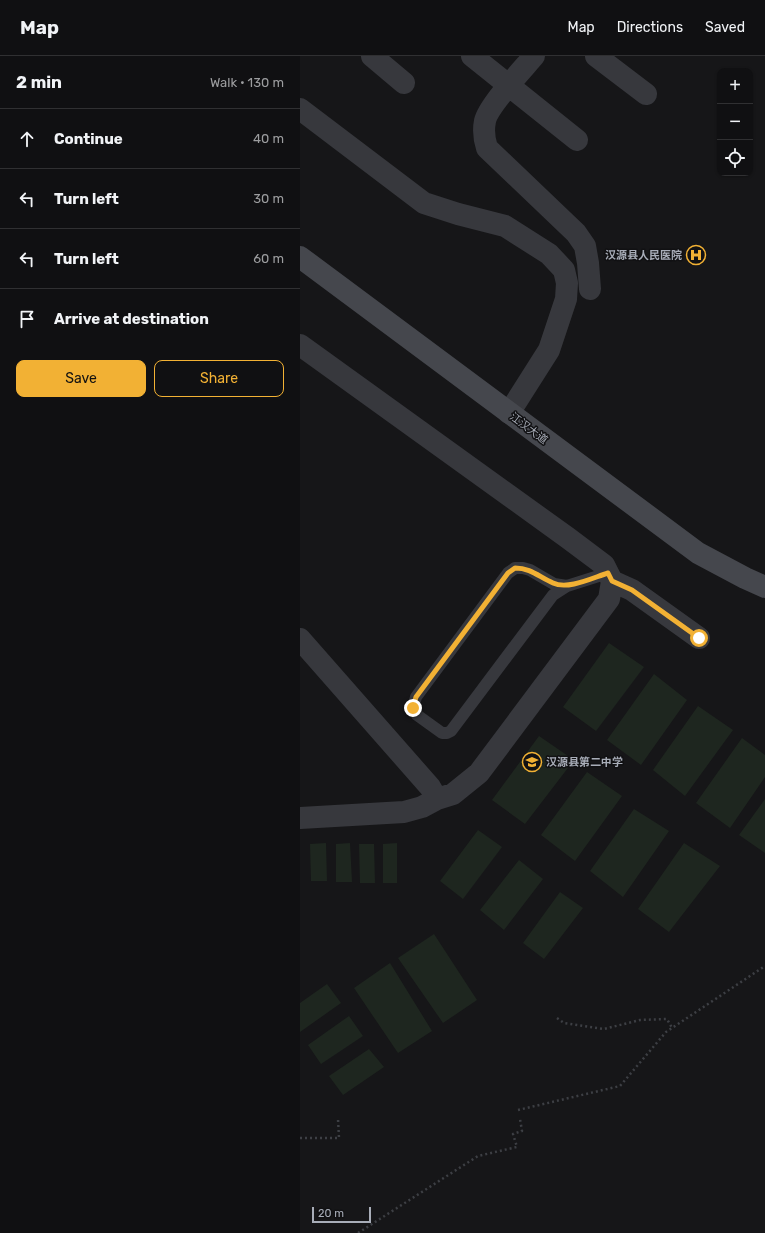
<!DOCTYPE html>
<meta charset="utf-8">
<style>
:root{--surface:#101012;--page:#19191b;--text:#f1f3f6;--muted:#9c9d9f;--line:#303032;--accent:#f2b134}
body{margin:0;font-family:Rubik,"Noto Sans SC",sans-serif;background:var(--page);color:var(--text)}
.controls{position:absolute;right:12px;top:12px;display:grid;overflow:hidden;border-radius:8px;box-shadow:0 1px 3px #0004}
.controls button{width:36px;height:36px;display:grid;place-items:center;padding:0;border:0;border-bottom:1px solid var(--line);background:var(--surface);color:var(--text);font:20px sans-serif}
.scale{position:absolute;left:12px;bottom:10px;width:59px;box-sizing:border-box;padding-left:4px;border:2px solid #a8adb8;border-top:0;font-size:11px;line-height:14px;white-space:nowrap;color:#a8adb8;-webkit-text-stroke:3px #111113;paint-order:stroke}
.stop{position:absolute;width:12px;height:12px;margin:-9px;border:3px solid #f2b134;border-radius:50%;background:#fff}
.stop.end{background:#f2b134;border-color:#fff;box-shadow:0 1px 4px #0008}
.list{margin:0;padding:0;list-style:none}
h2{display:flex;justify-content:space-between;align-items:center;height:52px;margin:0;padding:0 16px;font-size:17px}
h2 small{font-size:13px;font-weight:400;color:var(--muted)}
.list li{display:grid;grid-template-columns:26px 1fr auto;gap:12px;align-items:center;box-sizing:border-box;height:60px;padding:0 16px;border-top:1px solid var(--line)}
.list b{display:block;font-size:15px;white-space:nowrap}
.list em{font-size:13px;font-style:normal;color:var(--muted)}
.actions{display:flex;gap:8px;padding:12px 16px}
.actions a{flex:1;padding:9px 0;border:1px solid var(--accent);border-radius:8px;text-align:center;font-size:14px;color:var(--accent)}
.actions .main{background:var(--accent);color:#111}
.icon{flex:none;width:22px;height:22px;fill:none;stroke:currentColor;stroke-width:2;stroke-linecap:round;stroke-linejoin:round}
.map{position:relative;flex:none;width:465px;height:1177px;overflow:hidden}
header{display:flex;align-items:center;gap:24px;box-sizing:border-box;height:56px;padding:0 20px;background:var(--surface);border-bottom:1px solid var(--line)}
header strong{font-size:19px}
nav{display:flex;gap:22px;margin-inline-start:auto;font-size:14px}
main{display:flex}
aside{flex:1;background:var(--surface)}
.map>svg:first-child{display:block}
</style>
<header>
<strong>Map</strong>
<nav><a>Map</a><a>Directions</a><a>Saved</a></nav>
</header>
<main>
<aside>
<h2>2 min<small>Walk · 130 m</small></h2>
<ul class="list">
<li><svg class="icon" aria-label="ahead" viewBox="0 0 24 24"><path d="M12 20V5M6 11l6-6 6 6"/></svg><div><b>Continue</b></div><em>40 m</em></li>
<li><svg class="icon" aria-label="left" viewBox="0 0 24 24"><path d="M17 20v-9H6M10 6l-5 5 5 5"/></svg><div><b>Turn left</b></div><em>30 m</em></li>
<li><svg class="icon" aria-label="left" viewBox="0 0 24 24"><path d="M17 20v-9H6M10 6l-5 5 5 5"/></svg><div><b>Turn left</b></div><em>60 m</em></li>
<li><svg class="icon" aria-label="arrive" viewBox="0 0 24 24"><path d="M6 21V4h12l-3 4 3 4H6"/></svg><div><b>Arrive at destination</b></div></li>
</ul>
<div class="actions"><a class="main">Save</a><a>Share</a></div>
</aside>
<div class="map">
<svg width="465" height="1177" viewBox="0 0 465 1177">
<rect width="100%" height="100%" fill="#161618"/>
<path fill="#1e261f" d="M 309,587 L 344,611 L 296,675 L 263,651 Z
M 354,618 L 387,644 L 341,709 L 307,684 Z
M 398,650 L 433,674 L 385,740 L 353,714 Z
M 239,680 L 274,704 L 225,768 L 192,744 Z
M 442,682 L 465,699 L 465,721 L 430,772 L 396,747 Z
M 287,716 L 322,740 L 275,805 L 241,779 Z
M 465,743 L 465,797 L 439,779 Z
M 334,753 L 369,775 L 323,841 L 290,815 Z
M 178,774 L 202,791 L 163,843 L 140,825 Z
M 26,787 L 27,825 L 11,825 L 10,788 Z
M 50,787 L 52,826 L 36,826 L 36,788 Z
M 97,787 L 97,827 L 83,827 L 83,788 Z
M 384,787 L 420,810 L 369,876 L 338,853 Z
M 59,788 L 74,788 L 75,827 L 60,827 Z
M 219,804 L 243,823 L 204,874 L 180,854 Z
M 260,836 L 283,852 L 244,903 L 223,887 Z
M 134,878 L 177,944 L 143,967 L 98,902 Z
M 90,907 L 132,975 L 98,997 L 54,932 Z
M 27,928 L 41,947 L 0,976 L 0,947 Z
M 49,960 L 63,980 L 21,1008 L 8,989 Z
M 69,993 L 84,1011 L 43,1039 L 29,1020 Z"/>
<g fill="none" stroke-linecap="round" stroke-linejoin="round">
<path stroke="#3d3f44" stroke-width="2.5" stroke-dasharray="2 3" stroke-linecap="butt" d="M 257,962 L 264,967 L 304,973 L 340,964 L 367,963 L 372,972
M 218,1054 L 320,1030 L 366,976 L 465,910
M 0,1082 L 39,1082 L 38,1063
M 58,1177 L 178,1100 L 217,1091 L 213,1078 L 222,1075 L 220,1063"/>
<path stroke="#37383d" stroke-width="12" d="M 267,530 L 253,539 L 151,675 L 147,677 L 142,677 L 117,659 L 113,652 L 116,641 L 208,517 L 215,512 L 223,512 L 230,514 L 254,528 L 267,530 L 308,517"/>
<path stroke="#37383d" stroke-width="22" d="M 72,0 L 104,27
M 172,0 L 277,84
M 234,0 C 223,13 188,50 185,65 C 183,75 184,83 187,92 L 276,177 L 285,190 L 288,207 L 290,233
M 296,0 L 346,38
M 0,53 L 124,147 L 158,158 L 205,170 L 249,198 L 264,214 L 267,227 L 266,243 L 249,294 L 209,357
M 0,289 L 268,482 L 304,509 L 312,525 L 309,543 L 179,717 L 153,738 L 137,743 L 122,751 L 104,756 L 0,762
M 312,525 L 332,534 L 399,582
M 0,583 L 130,731 L 137,743"/>
<path stroke="#45474d" stroke-width="22" d="M 0,201 L 398,497 L 445,522 L 465,531"/>
</g>
<g fill="none" stroke-linecap="round" stroke-linejoin="round">
<path stroke="#f2b134" stroke-width="5" d="M 113,652 L 116,641 L 208,517 L 215,512 C 231,512 239,521 253,527 C 268,534 292,522 308,517 L 312,525 L 332,534 L 399,582"/>
</g>
<defs>
<symbol id="hospital-ring" viewBox="-11 -11 22 22"><circle r="9.5" fill="#111113" stroke="#f2b134" stroke-width="1.5"/><path d="M-5-5h3v3.5h4V-5h3V5h-3V1.5h-4V5h-3Z" fill="#f2b134"/></symbol>
<symbol id="school-ring" viewBox="-11 -11 22 22"><circle r="9.5" fill="#111113" stroke="#f2b134" stroke-width="1.5"/><path d="M0-5L7-2L0 1L-7-2ZM-4 1L0 2.5L4 1V4Q0 6-4 4Z" fill="#f2b134"/></symbol>
</defs>
<g fill-rule="evenodd">
<use href="#hospital-ring" x="385" y="188" width="22" height="22"/>
<use href="#school-ring" x="221" y="695" width="22" height="22"/>
</g>
<g text-anchor="middle" stroke-width="3" stroke-linejoin="round" paint-order="stroke">
<g font-size="11" font-weight="bold" fill="#a8adb8" stroke="#111113" text-anchor="end">
<text x="382" y="203">汉源县人民医院</text>
<text x="246" y="710" text-anchor="start">汉源县第二中学</text>
</g>
<g font-size="11" fill="#a8adb8" stroke="#111113">
<text transform="translate(229 372) rotate(37)" y="4">江汉大道</text>
</g>
</g>
</svg>
<div class="controls">
<button>+</button>
<button>−</button>
<button><svg class="icon" aria-label="locate" viewBox="0 0 24 24"><circle cx="12" cy="12" r="6"/><path d="M12 2v4M12 18v4M2 12h4M18 12h4"/></svg></button>
</div>
<div class="scale">20 m</div>
<div class="stop" style="left:399px;top:582px"></div>
<div class="stop end" style="left:113px;top:652px"></div>
</div>
</main>
